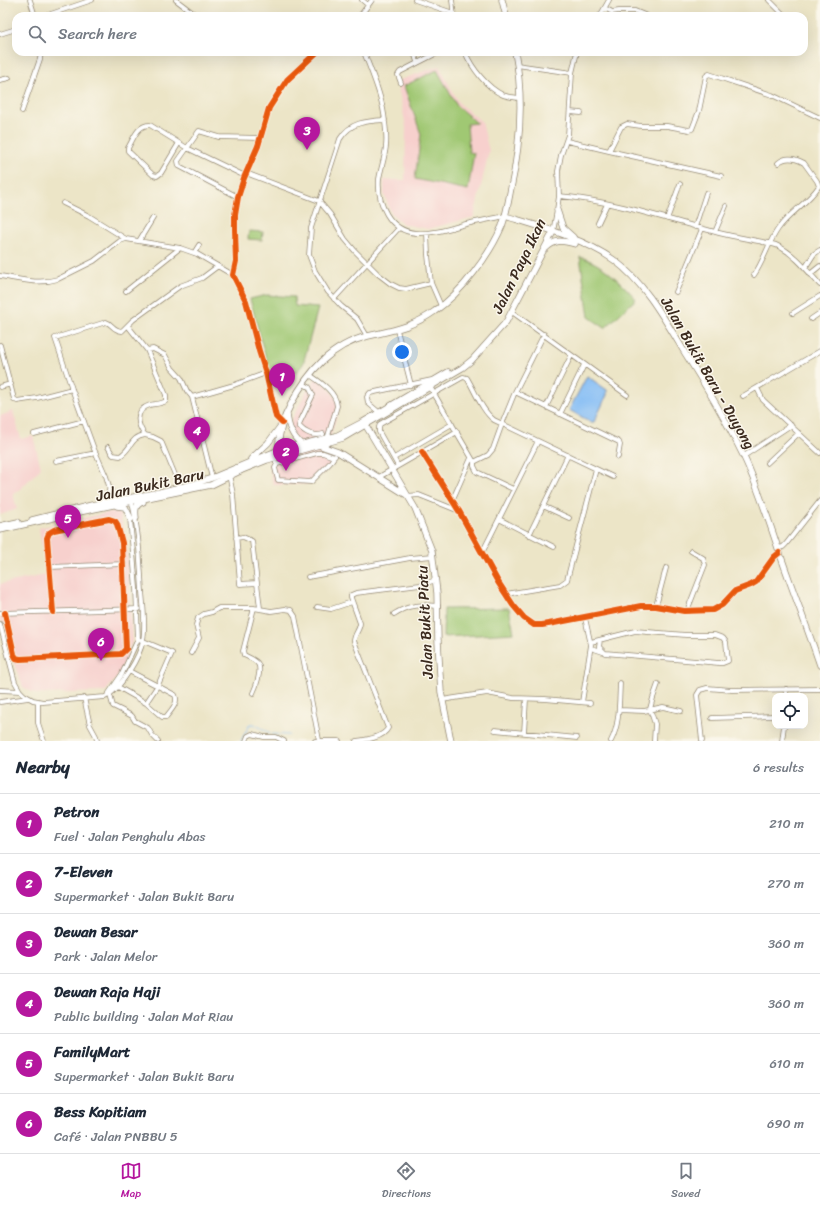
<!DOCTYPE html>
<meta charset="utf-8">
<style>
:root{--surface:#fff;--page:#f6f6f7;--text:#1f2937;--muted:#747a83;--line:#e0e1e3;--accent:#b5179e}
body{margin:0;font-family:Sriracha,sans-serif;background:var(--page);color:var(--text)}
.controls{position:absolute;right:12px;bottom:12px;display:grid;overflow:hidden;border-radius:8px;box-shadow:0 4px 16px #0002}
.controls button{width:36px;height:36px;display:grid;place-items:center;padding:0;border:0;border-bottom:1px solid var(--line);background:var(--surface);color:var(--text);font:20px sans-serif}
.you{position:absolute;left:402px;top:352px;width:14px;height:14px;margin:-10px;border:3px solid #fff;border-radius:50%;background:#1a73e8;box-shadow:0 0 0 6px #1a73e833}
.badge{display:grid;place-items:center;width:26px;height:26px;border-radius:50%;background:var(--accent);color:#fff;font-size:13px;font-weight:700}
.pin{position:absolute;translate:-50% -33px;filter:drop-shadow(0 1px 2px #0008)}
.pin::after{content:'';position:absolute;top:21px;width:14px;height:12px;background:inherit;clip-path:polygon(0 0,100% 0,50% 100%)}
.list{margin:0;padding:0;list-style:none}
h2{display:flex;justify-content:space-between;align-items:center;height:52px;margin:0;padding:0 16px;font-size:17px}
h2 small{font-size:13px;font-weight:400;color:var(--muted)}
.list li{display:grid;grid-template-columns:26px 1fr auto;gap:12px;align-items:center;box-sizing:border-box;height:60px;padding:0 16px;border-top:1px solid var(--line)}
.list b{display:block;font-size:15px;white-space:nowrap}
.list p{margin:0;font-size:13px;white-space:nowrap;color:var(--muted)}
.list em{font-size:13px;font-style:normal;color:var(--muted)}
.icon{flex:none;width:22px;height:22px;fill:none;stroke:currentColor;stroke-width:2;stroke-linecap:round;stroke-linejoin:round}
.map{position:relative;flex:none;width:820px;height:741px;overflow:hidden}
.search{position:absolute;background:var(--surface);box-shadow:0 4px 16px #0002;left:12px;right:12px;top:12px;height:44px;display:flex;align-items:center;gap:10px;box-sizing:border-box;padding:0 14px;border-radius:12px;color:var(--muted);font-size:15px}
.sheet{height:412px;background:var(--surface)}
nav{display:flex;justify-content:space-around;align-items:center;box-sizing:border-box;height:56px;border-top:1px solid var(--line);background:var(--surface);font-size:11px;color:var(--muted)}
nav a{display:grid;justify-items:center;gap:2px}
nav .on{color:var(--accent)}
.map>svg:first-child{display:block}
</style>
<div class="map">
<svg width="820" height="741" viewBox="0 0 820 741">
<rect width="100%" height="100%" fill="#fbf7ec"/>
<filter id="ink" filterUnits="userSpaceOnUse"><feTurbulence type="fractalNoise" baseFrequency=".025" numOctaves="2"/><feDisplacementMap in="SourceGraphic" scale="8" xChannelSelector="R" yChannelSelector="G"/><feConvolveMatrix kernelMatrix="1 2 1 2 8 2 1 2 1" color-interpolation-filters="sRGB"/></filter>
<filter id="wash" filterUnits="userSpaceOnUse"><feTurbulence type="fractalNoise" baseFrequency=".012" numOctaves="4" result="noise"/><feDisplacementMap in="SourceGraphic" scale="16" xChannelSelector="R" yChannelSelector="G"/><feGaussianBlur stdDeviation="0.9" result="paint"/><feColorMatrix in="noise" values="0 0 0 0 0 0 0 0 0 0 0 0 0 0 0 0 0 1.4 0 .05"/><feComposite in="paint" operator="in"/></filter>
<g filter="url(#wash)">
<rect width="100%" height="100%" fill="#ece5c7"/>
<path fill="#f7d0cd" d="M 439,66 L 459,103 L 482,122 L 489,151 L 474,217 L 428,229 L 403,224 L 391,213 L 384,194 L 384,180 L 405,180 L 406,127 L 397,81 Z
M 317,376 L 328,386 L 340,405 L 326,451 L 338,458 L 311,484 L 273,485 L 269,463 L 297,455 L 298,441 L 288,429 L 293,417 L 306,392 Z
M 13,411 L 21,439 L 33,436 L 41,468 L 20,489 L 13,494 L 17,509 L 0,515 L 0,416 Z
M 116,511 L 120,514 L 127,547 L 132,642 L 119,675 L 105,692 L 36,694 L 23,687 L 14,664 L 3,622 L 0,620 L 0,584 L 46,575 L 39,528 Z"/>
<path fill="#a0c873" stroke="#6e7948" d="M 437,70 L 457,106 L 477,123 L 467,124 L 469,152 L 474,153 L 468,190 L 415,179 L 421,134 L 404,86 Z
M 249,231 L 263,232 L 262,240 L 248,239 Z
M 580,257 C 602,263 621,282 636,299 L 605,328 L 589,317 Z
M 267,295 L 294,297 L 295,306 L 318,308 L 303,364 L 297,372 L 270,374 L 250,299 Z
M 509,608 L 514,633 L 443,637 L 444,609 Z"/>
<path fill="#85bdf5" stroke="#60748a" d="M 587,376 L 607,390 L 607,395 L 594,422 L 591,422 L 569,410 Z"/>
<g fill="none" stroke-linecap="round" stroke-linejoin="round">
<path stroke="#85bdf5" stroke-width="1" d="M 241,741 L 250,724 L 254,724 L 272,734 L 289,735"/>
</g>
</g>
<g filter="url(#ink)">
<g fill="none" stroke-linecap="round" stroke-linejoin="round">
<defs>
<path id="minor" d="M 30,0 L 35,16
M 176,0 L 197,16
M 362,0 L 368,5
M 415,0 L 453,13
M 452,0 L 454,16
M 769,0 L 785,16
M 605,8 L 612,12 L 619,11 L 635,11 L 647,16
M 45,16 L 92,0
M 360,16 L 372,0
M 600,16 L 609,0
M 0,34 L 16,29
M 364,52 C 372,74 383,98 385,122 C 386,130 387,138 386,146 C 385,157 381,168 379,179 C 377,203 389,231 416,233 C 434,234 449,229 466,224 C 479,221 492,219 505,216
M 414,52 L 417,62
M 465,52 C 472,68 487,88 503,95 C 508,97 513,97 519,98
M 517,65 L 572,73
M 0,80 L 9,78
M 401,83 L 398,75 L 400,72 L 439,52
M 22,111 L 40,59 L 41,52
M 570,112 L 581,113
M 567,141 L 609,151 L 721,176
M 179,143 L 161,173 L 157,176 L 153,175 L 128,151 L 128,148 C 134,138 137,125 150,125 L 187,148 L 245,176
M 609,151 L 621,127 L 627,124 L 641,126 L 667,126 L 689,130 L 692,129 L 699,111 L 706,76 L 709,74 L 772,95 L 820,118
M 246,173 L 319,201 L 330,214 L 345,239 L 355,251 L 378,274 L 391,284 L 399,288 L 406,289 L 431,283 L 428,255 L 427,233
M 559,196 C 614,201 666,219 719,233 C 738,238 757,240 776,245 C 794,253 807,270 820,285
M 238,197 L 179,166 L 178,161 L 199,131 L 219,137 L 260,138
M 63,203 L 89,216 L 126,239
M 667,219 L 680,184
M 598,223 L 607,204
M 695,227 L 706,193
M 553,232 L 557,210 L 559,196 L 558,171 L 561,155 L 568,135 L 572,73 L 577,52
M 715,232 L 726,206
M 139,241 L 153,218
M 194,253 L 199,245
M 805,268 L 814,254 L 820,250
M 810,274 L 820,266
M 754,275 C 764,261 768,243 778,229 C 789,213 808,203 819,186 L 817,181 L 804,163 C 795,158 786,156 778,163
M 0,276 C 19,279 39,285 58,279 L 94,261 L 120,241 L 126,239 L 180,248 L 197,254 L 233,275
M 431,283 L 441,306
M 126,291 L 180,248
M 676,292 L 702,229
M 334,299 L 399,228
M 512,312 L 627,395
M 793,313 L 820,296
M 811,319 L 820,313
M 128,326 L 147,350 L 166,395 L 166,401 C 161,404 155,404 150,405 C 134,410 137,425 145,435 L 153,437 L 161,441 L 180,487
M 397,330 L 411,385
M 367,336 L 357,319 L 341,306 L 328,292 L 315,271 L 309,255 L 311,228 L 340,139 C 350,122 366,121 385,120
M 0,345 L 14,399 L 17,401 L 37,398 L 72,389
M 147,350 L 153,349 L 165,355 L 172,368 L 181,378 L 187,391 L 192,397 L 234,385 L 266,373
M 310,375 C 320,382 336,392 337,406 L 327,439
M 303,384 L 309,387 L 313,395 L 300,422 L 299,426 C 305,433 314,437 323,434
M 429,385 L 474,462 L 474,466 L 477,472 L 513,489
M 0,387 L 11,384
M 757,388 L 763,400 L 820,453
M 515,392 L 619,442 L 620,445 L 618,457
M 743,396 L 820,351
M 192,397 L 212,478
M 546,407 L 571,356
M 381,414 L 368,403 L 367,397 L 370,393 L 432,380
M 560,414 L 584,365
M 282,423 L 276,417 L 266,373 L 259,351 L 246,301 L 233,275 L 236,261 L 235,230 L 235,215 L 238,197 L 244,178 L 258,146 L 269,108 L 287,80 L 317,52
M 34,434 L 84,421
M 108,447 L 113,455 L 120,456 C 132,449 130,437 145,435
M 422,452 L 459,511 L 498,582 L 513,605 L 524,618 L 534,625 L 542,625 L 554,623 L 641,606 L 656,606 L 684,611 L 713,610 L 722,605 L 735,591 L 751,585 L 756,582 L 774,557 L 779,553
M 744,456 L 791,425
M 394,458 L 452,424
M 56,461 L 96,453
M 276,462 L 277,464 L 317,453 L 323,453 L 334,457 L 335,456
M 474,462 L 488,455 L 493,449 L 502,424 L 515,392 L 544,334
M 767,463 L 799,433
M 277,464 L 275,468 L 278,480 L 311,482 L 330,463 L 334,457
M 398,466 L 379,432 L 379,427 L 380,424 L 463,377 L 467,378 C 475,391 482,411 494,420 L 613,477
M 229,475 L 233,494 L 240,584 L 257,583
M 379,477 L 457,432
M 407,496 L 419,495 L 459,511
M 452,501 L 471,458
M 114,503 L 106,476 L 94,449 L 72,389 L 55,338 L 106,322 C 113,324 112,330 122,331 L 133,320 L 180,286 L 202,278 L 218,266
M 543,506 L 569,518
M 499,519 L 554,547
M 529,535 L 568,455
M 236,538 L 243,537 L 252,541 L 260,608
M 778,548 L 783,547 L 786,544 L 820,501
M 482,553 L 538,441
M 50,567 L 124,564
M 308,577 L 410,558 L 433,556
M 506,594 L 560,585 L 567,580 L 596,469
M 656,606 L 666,568
M 317,607 L 331,609 L 352,602
M 687,611 L 705,565 L 703,558 L 691,551
M 0,613 L 139,609
M 5,613 L 14,654 L 16,658 L 20,659 L 121,654 L 126,649 L 122,543 L 117,524 L 115,521 L 109,519 L 54,530 L 49,533 L 47,538 L 53,612
M 394,614 C 408,605 421,604 438,606
M 0,624 L 15,682 L 20,691 L 24,695 L 33,700 L 43,702 L 105,697 C 120,690 140,657 143,640 C 146,624 143,606 142,591 C 140,560 139,529 131,499
M 141,640 L 172,653 L 158,685 L 146,703
M 591,642 L 635,631 L 686,635 L 715,635 L 723,638 L 726,642 L 728,661 L 723,663 L 719,663 L 605,653 L 599,647 L 600,640
M 591,648 L 603,652
M 191,653 L 199,638 L 196,625 L 198,618 L 204,614 L 212,612 L 219,608 L 254,608 L 271,611 L 285,609 L 291,610 L 295,616 L 319,740
M 118,687 L 146,703 L 162,717 L 166,717 C 171,710 179,703 175,695 L 129,671
M 786,689 L 786,696
M 0,690 L 20,691
M 109,693 L 122,674 L 138,639 L 136,588 L 130,518
M 253,693 C 256,687 262,670 258,664 C 256,660 248,657 244,655 L 243,651 L 254,608
M 110,695 L 113,706 L 121,710 L 132,716 L 135,721 L 148,728 L 152,735 L 158,741
M 84,698 L 90,725 L 96,736 L 97,741
M 442,700 L 487,693 L 513,698 L 545,699 L 590,703
M 0,702 L 28,698
M 38,702 L 38,723 L 44,741
M 582,702 L 591,645 L 585,618
M 619,710 L 644,711 L 663,707 L 681,711
M 712,718 L 775,716
M 495,730 L 577,738
M 524,733 L 526,699
M 246,741 L 248,736 L 252,734 L 264,737 L 276,737 L 284,741
M 315,741 L 339,741
M 356,741 C 366,740 383,738 388,728 L 354,641 C 354,634 360,630 360,623 L 351,598 L 351,595 L 356,593 L 420,585 L 436,580
M 611,741 C 620,724 619,702 620,683
M 654,741 L 655,724 L 650,709 L 653,698 L 658,684
M 702,741 L 697,695 L 700,690 L 707,688 L 732,690 L 820,689
M 782,741 L 784,726"/>
<path id="major" d="M 502,0 L 506,16
M 557,210 L 563,228 L 573,237
M 505,216 C 541,227 583,238 614,260 C 645,283 665,320 685,353 C 706,386 726,420 743,455 C 758,486 768,519 779,551 C 792,589 807,627 820,665
M 545,249 C 555,239 563,240 575,244
M 287,414 C 288,427 292,436 302,445
M 365,424 L 415,508 L 432,551 L 437,593 L 438,641 L 441,692 L 451,741
M 321,446 L 338,452 L 405,494
M 280,453 C 276,437 283,419 291,404 C 308,372 331,345 368,336 C 394,330 413,327 435,311 C 461,293 490,255 502,226 C 506,215 508,204 510,193 C 520,148 524,98 515,52
M 251,459 L 268,443 L 280,427
M 100,500 C 107,499 110,496 110,489
M 117,506 L 125,507 L 131,519
M 136,518 C 135,510 135,504 143,502
M 32,520 L 92,505 L 160,492 L 193,484 L 212,478 L 279,450 L 336,436 L 363,422 L 448,372
M 0,526 L 18,522
M 0,530 L 84,511 L 201,487 L 211,485 L 242,470 L 267,460 L 343,438 L 462,368 L 472,360 L 506,322 L 553,232"/>
</defs>
<use href="#minor" stroke="#948872" stroke-width="5.5"/>
<use href="#major" stroke="#948872" stroke-width="7"/>
<use href="#minor" stroke="#fff" stroke-width="4"/>
<use href="#major" stroke="#fff" stroke-width="5.5"/>
<defs>
<path id="cycleway" d="M 282,423 L 276,417 L 266,373 L 259,351 L 246,301 L 233,275 L 236,261 L 235,230 L 235,215 L 238,197 L 244,178 L 258,146 L 269,108 L 287,80 L 317,52
M 422,452 L 459,511 L 498,582 L 513,605 L 524,618 L 534,625 L 542,625 L 554,623 L 641,606 L 656,606 L 684,611 L 713,610 L 722,605 L 735,591 L 751,585 L 756,582 L 774,557 L 779,553
M 5,613 L 14,654 L 16,658 L 20,659 L 121,654 L 126,649 L 122,543 L 117,524 L 115,521 L 109,519 L 54,530 L 49,533 L 47,538 L 53,612"/>
</defs>
<use href="#cycleway" stroke="#fbf7ec" stroke-width="8"/>
<use href="#cycleway" stroke="#e8590c" stroke-width="6"/>
</g>
</g>
<g text-anchor="middle" stroke-width="3" stroke-linejoin="round" paint-order="stroke">
<g font-size="15" fill="#3b2a1e" stroke="#fbf7ec">
<text transform="translate(519 266) rotate(-64)" y="5">Jalan Paya Ikan</text>
<text transform="translate(708 373) rotate(60)" y="5">Jalan Bukit Baru - Duyong</text>
<text transform="translate(150 485) rotate(-12)" y="5">Jalan Bukit Baru</text>
<text transform="translate(425 622) rotate(-93)" y="5">Jalan Bukit Piatu</text>
</g>
</g>
</svg>
<div class="controls">
<button><svg class="icon" aria-label="locate" viewBox="0 0 24 24"><circle cx="12" cy="12" r="6"/><path d="M12 2v4M12 18v4M2 12h4M18 12h4"/></svg></button>
</div>
<div class="you"></div>
<div class="pin badge" style="left:282px;top:396px">1</div>
<div class="pin badge" style="left:286px;top:471px">2</div>
<div class="pin badge" style="left:307px;top:150px">3</div>
<div class="pin badge" style="left:197px;top:450px">4</div>
<div class="pin badge" style="left:68px;top:538px">5</div>
<div class="pin badge" style="left:101px;top:661px">6</div>
<div class="search"><svg class="icon" aria-label="search" viewBox="0 0 24 24"><circle cx="10" cy="10" r="6"/><path d="M15 15l6 6"/></svg>Search here</div>
</div>
<section class="sheet">
<h2>Nearby<small>6 results</small></h2>
<ul class="list">
<li><span class="badge">1</span><div><b>Petron</b><p>Fuel · Jalan Penghulu Abas</p></div><em>210 m</em></li>
<li><span class="badge">2</span><div><b>7-Eleven</b><p>Supermarket · Jalan Bukit Baru</p></div><em>270 m</em></li>
<li><span class="badge">3</span><div><b>Dewan Besar</b><p>Park · Jalan Melor</p></div><em>360 m</em></li>
<li><span class="badge">4</span><div><b>Dewan Raja Haji</b><p>Public building · Jalan Mat Riau</p></div><em>360 m</em></li>
<li><span class="badge">5</span><div><b>FamilyMart</b><p>Supermarket · Jalan Bukit Baru</p></div><em>610 m</em></li>
<li><span class="badge">6</span><div><b>Bess Kopitiam</b><p>Café · Jalan PNBBU 5</p></div><em>690 m</em></li>
</ul>
</section>
<nav>
<a class="on"><svg class="icon" aria-label="map" viewBox="0 0 24 24"><path d="M3 6l6-2 6 2 6-2v14l-6 2-6-2-6 2zM9 4v14M15 6v14"/></svg>Map</a>
<a><svg class="icon" aria-label="directions" viewBox="0 0 24 24"><path d="M12 3l9 9-9 9-9-9zM9 14v-3h6M13 9l2 2-2 2"/></svg>Directions</a>
<a><svg class="icon" aria-label="saved" viewBox="0 0 24 24"><path d="M7 4h10v16l-5-4-5 4z"/></svg>Saved</a>
</nav>
